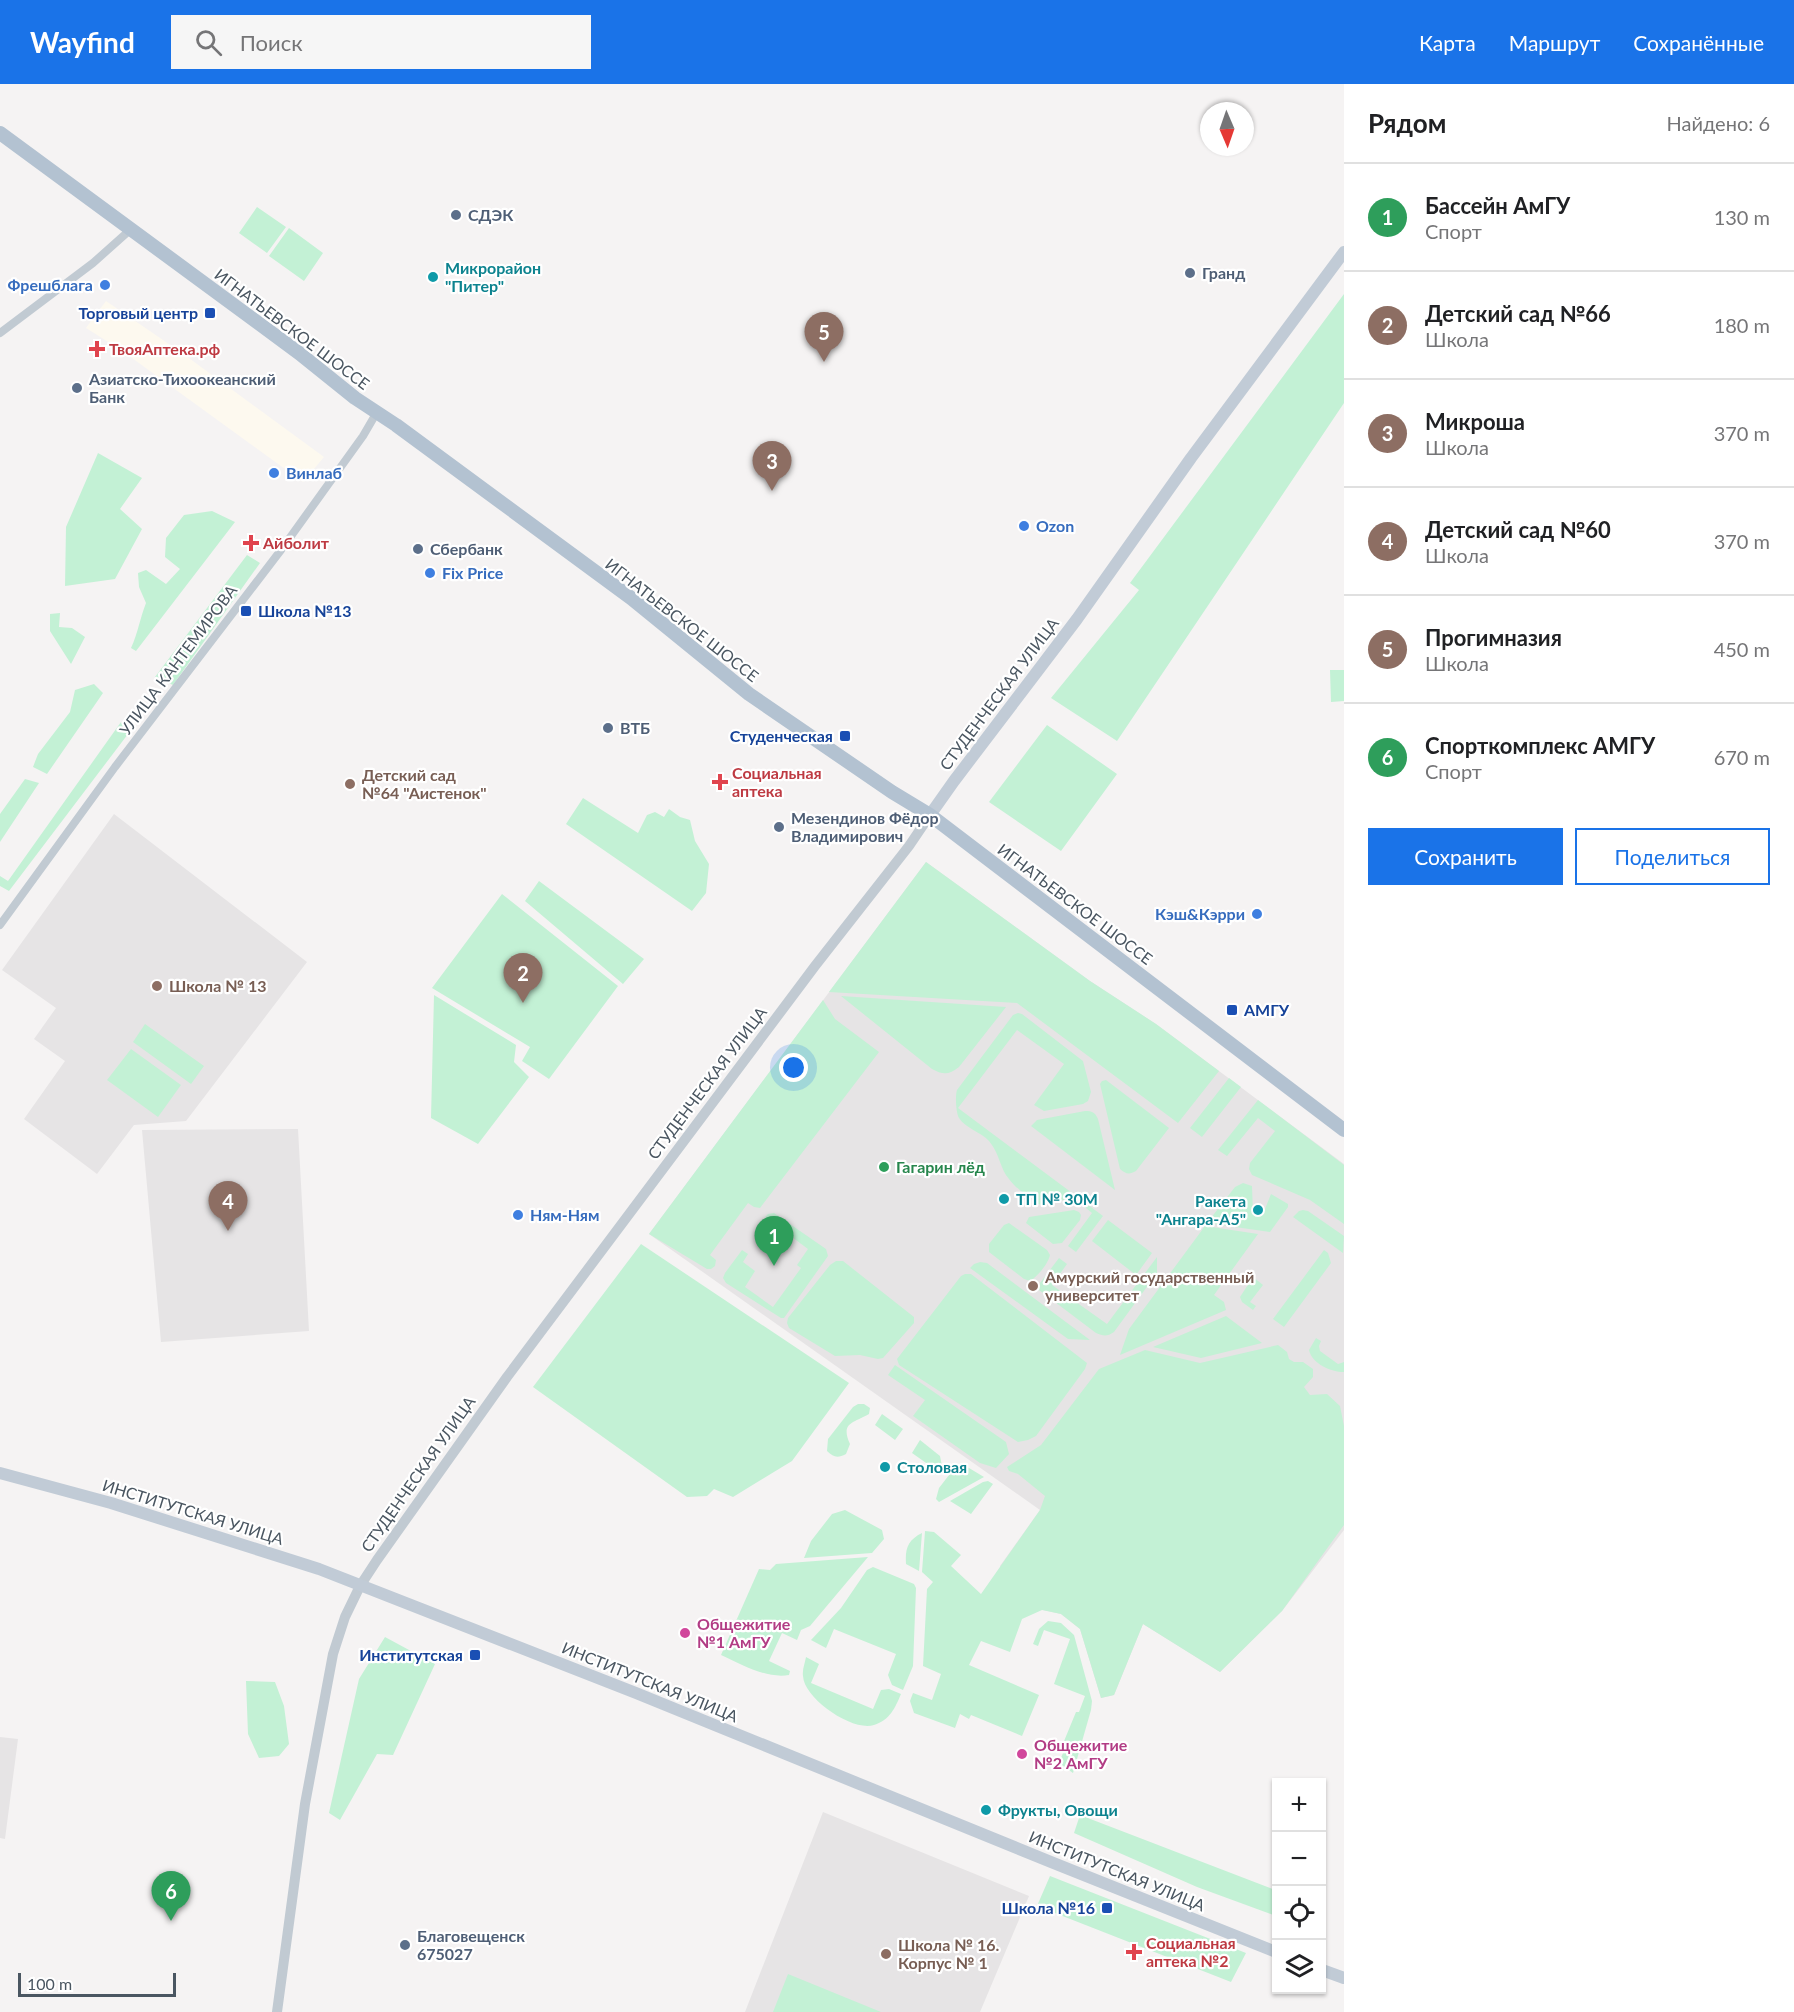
<!DOCTYPE html>
<html lang="ru">
<meta charset="utf-8">
<style>
:root{--surface:#fff;--page:#f6f6f6;--text:#202124;--muted:#757577;--line:#e0e0e0;--accent:#1a73e8}
body{margin:0;font-family:Lato,sans-serif;background:var(--page);color:var(--text)}
.controls{position:absolute;right:18px;bottom:18px;display:grid;overflow:hidden;border-radius:0px;box-shadow:0 2px 4px #0004}
.controls button{width:54px;height:54px;display:grid;place-items:center;padding:0;border:0;border-bottom:2px solid var(--line);background:var(--surface);color:var(--text);font:30px sans-serif}
.compass{position:absolute;left:1200px;top:18px;width:54px;height:54px;border-radius:50%;background:var(--surface);box-shadow:0 2px 4px #0004;rotate:178deg}
.scale{position:absolute;left:18px;bottom:15px;width:158px;box-sizing:border-box;padding-left:6px;border:3px solid #4a5661;border-top:0;font-size:16px;line-height:21px;white-space:nowrap;color:#4a5661;-webkit-text-stroke:4px #fff;paint-order:stroke}
.you{position:absolute;left:794px;top:984px;width:21px;height:21px;margin:-15px;border:4px solid #fff;border-radius:50%;background:#1a73e8;box-shadow:0 0 0 9px #1a73e833}
.badge{display:grid;place-items:center;width:39px;height:39px;border-radius:50%;background:var(--accent);color:#fff;font-size:20px;font-weight:700}
.pin{position:absolute;translate:-50% -50px;filter:drop-shadow(0 2px 3px #0008)}
.pin::after{content:'';position:absolute;top:32px;width:21px;height:18px;background:inherit;clip-path:polygon(0 0,100% 0,50% 100%)}
.list{margin:0;padding:0;list-style:none}
h2{display:flex;justify-content:space-between;align-items:center;height:78px;margin:0;padding:0 24px;font-size:26px}
h2 small{font-size:20px;font-weight:400;color:var(--muted)}
.list li{display:grid;grid-template-columns:39px 1fr auto;gap:18px;align-items:center;box-sizing:border-box;height:108px;padding:0 24px;border-top:2px solid var(--line)}
.list b{display:block;font-size:22px;white-space:nowrap}
.list p{margin:0;font-size:20px;white-space:nowrap;color:var(--muted)}
.list em{font-size:20px;font-style:normal;color:var(--muted)}
.actions{display:flex;gap:12px;padding:18px 24px}
.actions a{flex:1;padding:14px 0;border:2px solid var(--accent);border-radius:0px;text-align:center;font-size:21px;color:var(--accent)}
.actions .main{background:var(--accent);color:#fff}
.icon{flex:none;width:33px;height:33px;fill:none;stroke:currentColor;stroke-width:2;stroke-linecap:round;stroke-linejoin:round}
.map{position:relative;flex:none;width:1344px;height:1928px;overflow:hidden}
header{display:flex;align-items:center;gap:36px;box-sizing:border-box;height:84px;padding:0 30px;background:var(--accent);color:#fff}
header strong{font-size:28px}
nav{display:flex;gap:33px;margin-inline-start:auto;font-size:21px}
.search{width:420px;height:54px;background:var(--page);display:flex;align-items:center;gap:15px;box-sizing:border-box;padding:0 21px;border-radius:0px;color:var(--muted);font-size:22px}
main{display:flex}
aside{flex:1;background:var(--surface)}
.map>svg:first-child{display:block}
</style>
<header>
<strong>Wayfind</strong>
<div class="search"><svg class="icon" aria-label="search" viewBox="0 0 24 24"><circle cx="10" cy="10" r="6"/><path d="M15 15l6 6"/></svg>Поиск</div>
<nav><a>Карта</a><a>Маршрут</a><a>Сохранённые</a></nav>
</header>
<main>
<div class="map">
<svg width="1344" height="1928" viewBox="0 0 1344 1928">
<rect width="100%" height="100%" fill="#f5f3f3"/>
<path fill="#fdf9ef" d="M 106,217 L 182,269 L 324,373 L 303,398 L 121,266 L 86,244 Z"/>
<path fill="#e6e4e5" d="M 114,730 L 307,878 L 186,1037 L 134,1041 L 97,1090 L 24,1035 L 65,977 L 34,955 L 56,924 L 2,886 Z
M 926,778 L 1090,897 L 1156,940 L 1344,1080 L 1344,1446 L 1282,1527 L 1220,1588 L 1143,1540 L 1114,1611 L 1101,1614 L 1080,1545 L 1061,1530 L 1017,1520 L 1000,1482 L 1040,1426 L 649,1150 Z
M 298,1045 L 309,1247 L 161,1258 L 142,1046 Z
M 0,1653 L 18,1655 L 5,1755 L 0,1754 Z
M 823,1728 L 1029,1812 L 980,1928 L 745,1928 Z"/>
<path fill="#c3f1d5" d="M 257,123 L 286,143 L 267,169 L 239,149 Z
M 289,144 L 323,169 L 304,197 L 269,172 Z
M 1344,210 L 1344,319 L 1117,657 L 1051,614 L 1139,506 L 1130,499 Z
M 98,369 L 142,394 L 120,425 L 142,445 L 115,495 L 65,502 L 66,443 Z
M 212,427 L 235,438 L 136,567 L 131,564 C 138,549 140,534 146,519 L 139,503 L 138,489 L 146,486 L 166,500 L 180,485 L 165,473 L 166,454 L 184,431 Z
M 247,471 L 260,479 L 173,601 L 155,593 Z
M 60,529 L 59,543 L 72,544 L 85,553 L 71,580 L 50,547 L 50,530 Z
M 1330,586 L 1344,586 L 1344,617 L 1331,618 Z
M 94,600 L 103,609 L 47,690 L 33,683 L 38,670 L 70,628 L 75,606 Z
M 121,638 L 128,650 L 9,807 L 0,802 L 0,792 L 8,797 Z
M 1047,641 L 1117,690 L 1061,767 L 989,718 Z
M 25,695 L 39,699 L 0,758 L 0,730 Z
M 583,714 L 638,749 L 647,731 L 655,728 L 664,733 L 669,725 L 680,733 L 690,736 L 695,757 L 709,780 L 706,809 L 692,827 L 566,740 Z
M 926,778 L 1090,897 L 1156,940 L 1219,987 L 1178,1039 L 1017,919 L 829,908 Z
M 539,797 L 644,875 L 623,900 L 525,817 Z
M 502,810 L 618,902 L 549,995 L 522,977 L 530,963 L 432,904 Z
M 434,911 L 516,961 L 514,978 L 529,993 L 478,1060 L 431,1034 Z
M 841,912 L 1006,923 L 959,983 C 949,991 943,991 932,985 Z
M 823,916 L 835,935 L 879,968 L 763,1120 L 760,1124 L 754,1123 L 748,1119 L 710,1171 L 716,1176 L 715,1182 L 711,1185 L 707,1185 L 649,1150 Z
M 1018,929 L 1022,930 L 1083,977 L 1091,1008 L 1088,1017 L 1083,1020 L 1044,1027 L 1034,1021 L 1064,980 L 1017,946 L 958,1024 L 1103,1132 L 1076,1168 L 1068,1162 L 1092,1129 L 1075,1115 L 1071,1114 L 1043,1121 L 1038,1120 C 1028,1112 1016,1105 1009,1095 C 1000,1085 1000,1070 989,1057 C 981,1048 965,1044 959,1034 C 956,1029 955,1012 957,1006 L 1013,931 Z
M 145,940 L 204,982 L 191,1000 L 133,958 Z
M 131,965 L 181,1001 L 158,1033 L 107,996 Z
M 1229,994 L 1241,1003 L 1202,1053 L 1190,1044 Z
M 1106,996 L 1169,1044 L 1136,1087 C 1129,1091 1126,1090 1120,1085 L 1100,1000 L 1102,997 Z
M 1258,1016 L 1344,1081 L 1344,1140 L 1310,1116 L 1252,1091 L 1249,1085 L 1250,1079 L 1275,1047 L 1258,1034 L 1227,1072 L 1218,1066 Z
M 1085,1027 C 1092,1027 1095,1028 1098,1035 L 1115,1106 L 1031,1042 L 1037,1036 Z
M 1243,1099 L 1252,1102 L 1253,1130 L 1256,1133 L 1263,1130 L 1271,1110 L 1288,1120 L 1288,1123 L 1270,1148 L 1207,1139 L 1235,1103 Z
M 1074,1126 L 1079,1128 L 1081,1131 L 1080,1136 L 1062,1159 L 1053,1160 L 1026,1139 L 1029,1133 Z
M 1303,1126 L 1308,1127 L 1344,1152 L 1343,1169 L 1293,1133 L 1299,1127 Z
M 774,1129 L 826,1165 L 828,1172 L 784,1234 L 781,1234 L 726,1199 L 723,1194 L 725,1189 L 742,1166 L 748,1170 L 743,1178 L 755,1187 L 745,1203 L 773,1223 L 801,1184 L 797,1181 L 808,1165 L 765,1133 L 768,1130 Z
M 1108,1136 L 1152,1169 L 1136,1191 L 1092,1157 Z
M 1009,1139 L 1047,1166 L 1050,1171 C 1048,1180 1038,1192 1030,1197 L 1024,1195 L 989,1168 L 989,1160 L 1004,1141 Z
M 1205,1142 L 1258,1150 L 1214,1211 L 1224,1218 L 1226,1226 L 1120,1271 L 1129,1245 Z
M 641,1160 L 849,1299 L 792,1377 L 733,1413 L 714,1405 L 707,1412 L 687,1413 L 533,1303 Z
M 1324,1166 L 1328,1169 L 1331,1179 L 1284,1243 L 1273,1235 Z
M 1157,1173 L 1157,1189 L 1114,1248 C 1107,1253 1103,1252 1096,1249 L 1039,1206 L 1040,1199 L 1059,1174 L 1067,1180 L 1052,1201 L 1107,1240 Z
M 836,1177 L 843,1177 L 914,1233 L 914,1239 L 883,1274 L 878,1275 L 860,1271 L 835,1272 L 789,1244 L 787,1239 L 788,1234 L 830,1181 Z
M 980,1178 L 987,1179 L 1090,1256 L 1068,1255 L 970,1184 L 974,1180 Z
M 965,1190 L 971,1190 L 1087,1279 L 1085,1285 L 1036,1352 L 1028,1356 L 1018,1358 L 899,1281 L 897,1275 L 961,1192 Z
M 1253,1193 L 1263,1201 L 1250,1218 L 1256,1222 L 1253,1226 L 1242,1218 L 1240,1213 Z
M 1226,1232 L 1262,1259 L 1201,1274 L 1153,1263 Z
M 1316,1254 L 1321,1257 L 1319,1262 L 1320,1267 L 1338,1280 L 1344,1278 L 1344,1288 C 1331,1288 1312,1280 1309,1266 Z
M 1278,1261 L 1287,1268 L 1289,1275 L 1294,1278 L 1303,1278 L 1313,1285 L 1313,1293 L 1304,1303 L 1310,1311 L 1327,1310 L 1340,1322 L 1344,1342 L 1344,1441 L 1282,1527 L 1220,1588 L 1143,1540 L 1114,1611 L 1101,1614 L 1080,1545 L 1061,1530 L 1042,1526 L 1022,1535 L 1010,1568 L 981,1557 L 969,1581 L 1039,1611 L 1022,1652 L 971,1631 L 969,1635 L 960,1630 L 955,1644 L 914,1629 L 910,1617 L 913,1609 L 932,1616 L 941,1590 L 923,1582 L 927,1505 L 933,1498 L 922,1488 L 925,1447 L 934,1448 L 961,1471 L 951,1482 L 981,1510 L 1040,1426 L 1045,1412 L 1018,1390 L 1009,1387 L 1007,1383 L 1041,1361 L 1099,1285 L 1145,1266 L 1200,1279 Z
M 895,1281 L 1006,1358 L 1009,1370 L 996,1384 L 980,1379 L 913,1332 L 925,1316 L 888,1291 Z
M 858,1320 L 864,1320 L 870,1324 L 869,1330 C 854,1339 840,1338 850,1360 L 846,1370 C 838,1374 834,1374 827,1367 L 828,1355 L 853,1323 Z
M 882,1330 L 903,1345 L 895,1356 L 875,1341 Z
M 920,1356 L 940,1372 L 942,1382 L 936,1391 L 927,1385 L 929,1381 L 912,1369 Z
M 960,1380 L 964,1381 L 984,1393 L 939,1418 L 936,1415 L 939,1404 L 956,1382 Z
M 988,1397 L 993,1400 L 971,1430 L 950,1417 L 983,1398 Z
M 845,1426 L 882,1446 L 884,1455 L 872,1469 L 804,1474 L 811,1457 L 832,1430 Z
M 922,1449 L 919,1487 L 906,1480 C 905,1464 908,1456 922,1449 Z
M 868,1473 L 810,1542 L 801,1546 L 797,1556 L 782,1549 L 769,1577 L 790,1587 L 789,1591 C 766,1595 741,1580 721,1571 L 759,1485 L 770,1486 L 776,1480 Z
M 873,1483 L 914,1500 L 916,1504 L 913,1582 L 903,1606 L 892,1601 L 888,1591 L 896,1570 L 834,1545 L 826,1564 L 811,1556 L 841,1524 L 867,1486 Z
M 1048,1537 L 1061,1539 L 1074,1551 L 1092,1617 L 1091,1626 L 1073,1689 L 1059,1679 L 1065,1664 L 1062,1662 L 1076,1628 L 1079,1628 L 1085,1612 L 1054,1600 L 1070,1555 L 1044,1546 L 1038,1562 L 1033,1560 L 1039,1545 Z
M 385,1553 L 435,1580 L 393,1671 L 377,1670 L 340,1736 L 329,1729 L 359,1595 Z
M 806,1573 L 819,1580 L 811,1599 L 873,1625 L 881,1606 L 889,1605 L 901,1610 C 895,1624 890,1636 874,1641 C 853,1648 804,1615 803,1592 C 802,1586 805,1579 806,1573 Z
M 246,1597 L 275,1598 L 284,1622 L 289,1660 L 279,1672 L 259,1674 L 248,1650 Z
M 1080,1731 L 1275,1806 L 1276,1832 L 1197,1803 L 1074,1749 Z
M 1050,1792 L 1246,1869 L 1231,1898 L 1037,1822 Z
M 788,1890 L 881,1928 L 773,1928 Z"/>
<g fill="none" stroke-linecap="round" stroke-linejoin="round">
<path stroke="#c1cad2" stroke-width="8" d="M 0,249 L 93,179 L 130,146
M 0,841 L 115,683 L 281,466 L 363,352 L 377,328"/>
<path stroke="#c1cad2" stroke-width="10" d="M 277,1928 L 305,1720 L 333,1570 L 345,1533 L 360,1502 L 377,1476 L 507,1293 L 815,882 L 909,762 L 930,731"/>
<path stroke="#c1cbd6" stroke-width="12" d="M 930,731 L 954,697 L 1077,535 L 1191,374 L 1344,168
M 0,1389 L 111,1419 L 319,1485 L 636,1609 L 1051,1778 L 1276,1868
M 1322,1886 L 1344,1894"/>
<path stroke="#b3c2d1" stroke-width="14" d="M 0,49 L 299,269 L 355,314 L 396,341 L 631,514 L 749,610 L 892,708 L 930,731 L 1344,1046"/>
</g>
<g fill="#5c6f8a" stroke="#fff" stroke-width="2">
<circle cx="456" cy="131" r="6"/>
<circle cx="1190" cy="189" r="6"/>
<circle cx="77" cy="304" r="6"/>
<circle cx="418" cy="465" r="6"/>
<circle cx="608" cy="644" r="6"/>
<circle cx="779" cy="743" r="6"/>
<circle cx="405" cy="1861" r="6"/>
</g>
<g fill="#0f9aa8" stroke="#fff" stroke-width="2">
<circle cx="433" cy="193" r="6"/>
<circle cx="1004" cy="1115" r="6"/>
<circle cx="1258" cy="1126" r="6"/>
<circle cx="885" cy="1383" r="6"/>
<circle cx="986" cy="1726" r="6"/>
</g>
<g fill="#3f7fe0" stroke="#fff" stroke-width="2">
<circle cx="105" cy="201" r="6"/>
<circle cx="274" cy="389" r="6"/>
<circle cx="1024" cy="442" r="6"/>
<circle cx="430" cy="489" r="6"/>
<circle cx="1257" cy="830" r="6"/>
<circle cx="518" cy="1131" r="6"/>
</g>
<g fill="#1a4fb4" stroke="#fff" stroke-width="2">
<rect x="204" y="223" width="12" height="12" rx="3"/>
<rect x="240" y="521" width="12" height="12" rx="3"/>
<rect x="839" y="646" width="12" height="12" rx="3"/>
<rect x="1226" y="920" width="12" height="12" rx="3"/>
<rect x="469" y="1565" width="12" height="12" rx="3"/>
<rect x="1101" y="1818" width="12" height="12" rx="3"/>
</g>
<g fill="#e0444e" stroke="#fff" stroke-width="2">
<path d="M94 256h6v6h6v6h-6v6h-6v-6h-6v-6h6z"/>
<path d="M248 450h6v6h6v6h-6v6h-6v-6h-6v-6h6z"/>
<path d="M717 689h6v6h6v6h-6v6h-6v-6h-6v-6h6z"/>
<path d="M1131 1859h6v6h6v6h-6v6h-6v-6h-6v-6h6z"/>
</g>
<g fill="#8d6e63" stroke="#fff" stroke-width="2">
<circle cx="350" cy="700" r="6"/>
<circle cx="157" cy="902" r="6"/>
<circle cx="1033" cy="1202" r="6"/>
<circle cx="886" cy="1870" r="6"/>
</g>
<circle fill="#2e9e5b" stroke="#fff" stroke-width="2" cx="884" cy="1083" r="6"/>
<g fill="#d1479c" stroke="#fff" stroke-width="2">
<circle cx="685" cy="1549" r="6"/>
<circle cx="1022" cy="1670" r="6"/>
</g>
<g text-anchor="middle" stroke-width="4.5" stroke-linejoin="round" paint-order="stroke">
<g font-size="16" font-weight="bold" fill="#4e5e75" stroke="#fff" text-anchor="start">
<text x="468" y="137">СДЭК</text>
<text x="1202" y="195">Гранд</text>
<text x="89" y="301">Азиатско-Тихоокеанский<tspan x="89" dy="18">Банк</tspan></text>
<text x="430" y="471">Сбербанк</text>
<text x="620" y="650">ВТБ</text>
<text x="791" y="740">Мезендинов Фёдор<tspan x="791" dy="18">Владимирович</tspan></text>
<text x="417" y="1858">Благовещенск<tspan x="417" dy="18">675027</tspan></text>
</g>
<g font-size="16" font-weight="bold" fill="#0d838f" stroke="#fff" text-anchor="start">
<text x="445" y="190">Микрорайон<tspan x="445" dy="18">"Питер"</tspan></text>
<text x="1016" y="1121">ТП № 30М</text>
<text x="1246" y="1123" text-anchor="end">Ракета<tspan x="1246" dy="18">"Ангара-А5"</tspan></text>
<text x="897" y="1389">Столовая</text>
<text x="998" y="1732">Фрукты, Овощи</text>
</g>
<g font-size="16" font-weight="bold" fill="#366cbe" stroke="#fff" text-anchor="start">
<text x="93" y="207" text-anchor="end">Фрешблага</text>
<text x="286" y="395">Винлаб</text>
<text x="1036" y="448">Ozon</text>
<text x="442" y="495">Fix Price</text>
<text x="1245" y="836" text-anchor="end">Кэш&amp;Кэрри</text>
<text x="530" y="1137">Ням-Ням</text>
</g>
<g font-size="16" font-weight="bold" fill="#164399" stroke="#fff" text-anchor="end">
<text x="198" y="235">Торговый центр</text>
<text x="258" y="533" text-anchor="start">Школа №13</text>
<text x="833" y="658">Студенческая</text>
<text x="1244" y="932" text-anchor="start">АМГУ</text>
<text x="463" y="1577">Институтская</text>
<text x="1095" y="1830">Школа №16</text>
</g>
<g font-size="16" fill="#4a5661" stroke="#fff">
<text transform="translate(292 245) rotate(37)" y="6">ИГНАТЬЕВСКОЕ ШОССЕ</text>
<text transform="translate(682 536) rotate(38)" y="6">ИГНАТЬЕВСКОЕ ШОССЕ</text>
<text transform="translate(178 576) rotate(-53)" y="6">УЛИЦА КАНТЕМИРОВА</text>
<text transform="translate(999 610) rotate(-53)" y="6">СТУДЕНЧЕСКАЯ УЛИЦА</text>
<text transform="translate(1075 820) rotate(37)" y="6">ИГНАТЬЕВСКОЕ ШОССЕ</text>
<text transform="translate(707 999) rotate(-53)" y="6">СТУДЕНЧЕСКАЯ УЛИЦА</text>
<text transform="translate(418 1390) rotate(-55)" y="6">СТУДЕНЧЕСКАЯ УЛИЦА</text>
<text transform="translate(193 1428) rotate(17)" y="6">ИНСТИТУТСКАЯ УЛИЦА</text>
<text transform="translate(650 1598) rotate(22)" y="6">ИНСТИТУТСКАЯ УЛИЦА</text>
<text transform="translate(1117 1787) rotate(22)" y="6">ИНСТИТУТСКАЯ УЛИЦА</text>
</g>
<g font-size="16" font-weight="bold" fill="#be3a42" stroke="#fff" text-anchor="start">
<text x="109" y="271">ТвояАптека.рф</text>
<text x="263" y="465">Айболит</text>
<text x="732" y="695">Социальная<tspan x="732" dy="18">аптека</tspan></text>
<text x="1146" y="1865">Социальная<tspan x="1146" dy="18">аптека №2</tspan></text>
</g>
<g font-size="16" font-weight="bold" fill="#785e54" stroke="#fff" text-anchor="start">
<text x="362" y="697">Детский сад<tspan x="362" dy="18">№64 "Аистенок"</tspan></text>
<text x="169" y="908">Школа № 13</text>
<text x="1045" y="1199">Амурский государственный<tspan x="1045" dy="18">университет</tspan></text>
<text x="898" y="1867">Школа № 16.<tspan x="898" dy="18">Корпус № 1</tspan></text>
</g>
<g font-size="16" font-weight="bold" fill="#27864d" stroke="#fff" text-anchor="start">
<text x="896" y="1089">Гагарин лёд</text>
</g>
<g font-size="16" font-weight="bold" fill="#b23c85" stroke="#fff" text-anchor="start">
<text x="697" y="1546">Общежитие<tspan x="697" dy="18">№1 АмГУ</tspan></text>
<text x="1034" y="1667">Общежитие<tspan x="1034" dy="18">№2 АмГУ</tspan></text>
</g>
</g>
</svg>
<div class="controls">
<button>+</button>
<button>−</button>
<button><svg class="icon" aria-label="locate" viewBox="0 0 24 24"><circle cx="12" cy="12" r="6"/><path d="M12 2v4M12 18v4M2 12h4M18 12h4"/></svg></button>
<button><svg class="icon" aria-label="layers" viewBox="0 0 24 24"><path d="M12 4l9 5-9 5-9-5zM3 14l9 5 9-5"/></svg></button>
</div>
<svg class="compass" viewBox="-18 -18 36 36"><path d="M0-13l5 13h-10z" fill="#e53935"/><path d="M0 13l5-13h-10z" fill="#757577"/></svg>
<div class="scale">100 m</div>
<div class="you"></div>
<div class="pin badge" style="left:774px;top:1182px;background:#2e9e5b">1</div>
<div class="pin badge" style="left:523px;top:919px;background:#8d6e63">2</div>
<div class="pin badge" style="left:772px;top:407px;background:#8d6e63">3</div>
<div class="pin badge" style="left:228px;top:1147px;background:#8d6e63">4</div>
<div class="pin badge" style="left:824px;top:278px;background:#8d6e63">5</div>
<div class="pin badge" style="left:171px;top:1837px;background:#2e9e5b">6</div>
</div>
<aside>
<h2>Рядом<small>Найдено: 6</small></h2>
<ul class="list">
<li><span class="badge" style="background:#2e9e5b">1</span><div><b>Бассейн АмГУ</b><p>Спорт</p></div><em>130 m</em></li>
<li><span class="badge" style="background:#8d6e63">2</span><div><b>Детский сад №66</b><p>Школа</p></div><em>180 m</em></li>
<li><span class="badge" style="background:#8d6e63">3</span><div><b>Микроша</b><p>Школа</p></div><em>370 m</em></li>
<li><span class="badge" style="background:#8d6e63">4</span><div><b>Детский сад №60</b><p>Школа</p></div><em>370 m</em></li>
<li><span class="badge" style="background:#8d6e63">5</span><div><b>Прогимназия</b><p>Школа</p></div><em>450 m</em></li>
<li><span class="badge" style="background:#2e9e5b">6</span><div><b>Спорткомплекс АМГУ</b><p>Спорт</p></div><em>670 m</em></li>
</ul>
<div class="actions"><a class="main">Сохранить</a><a>Поделиться</a></div>
</aside>
</main>
